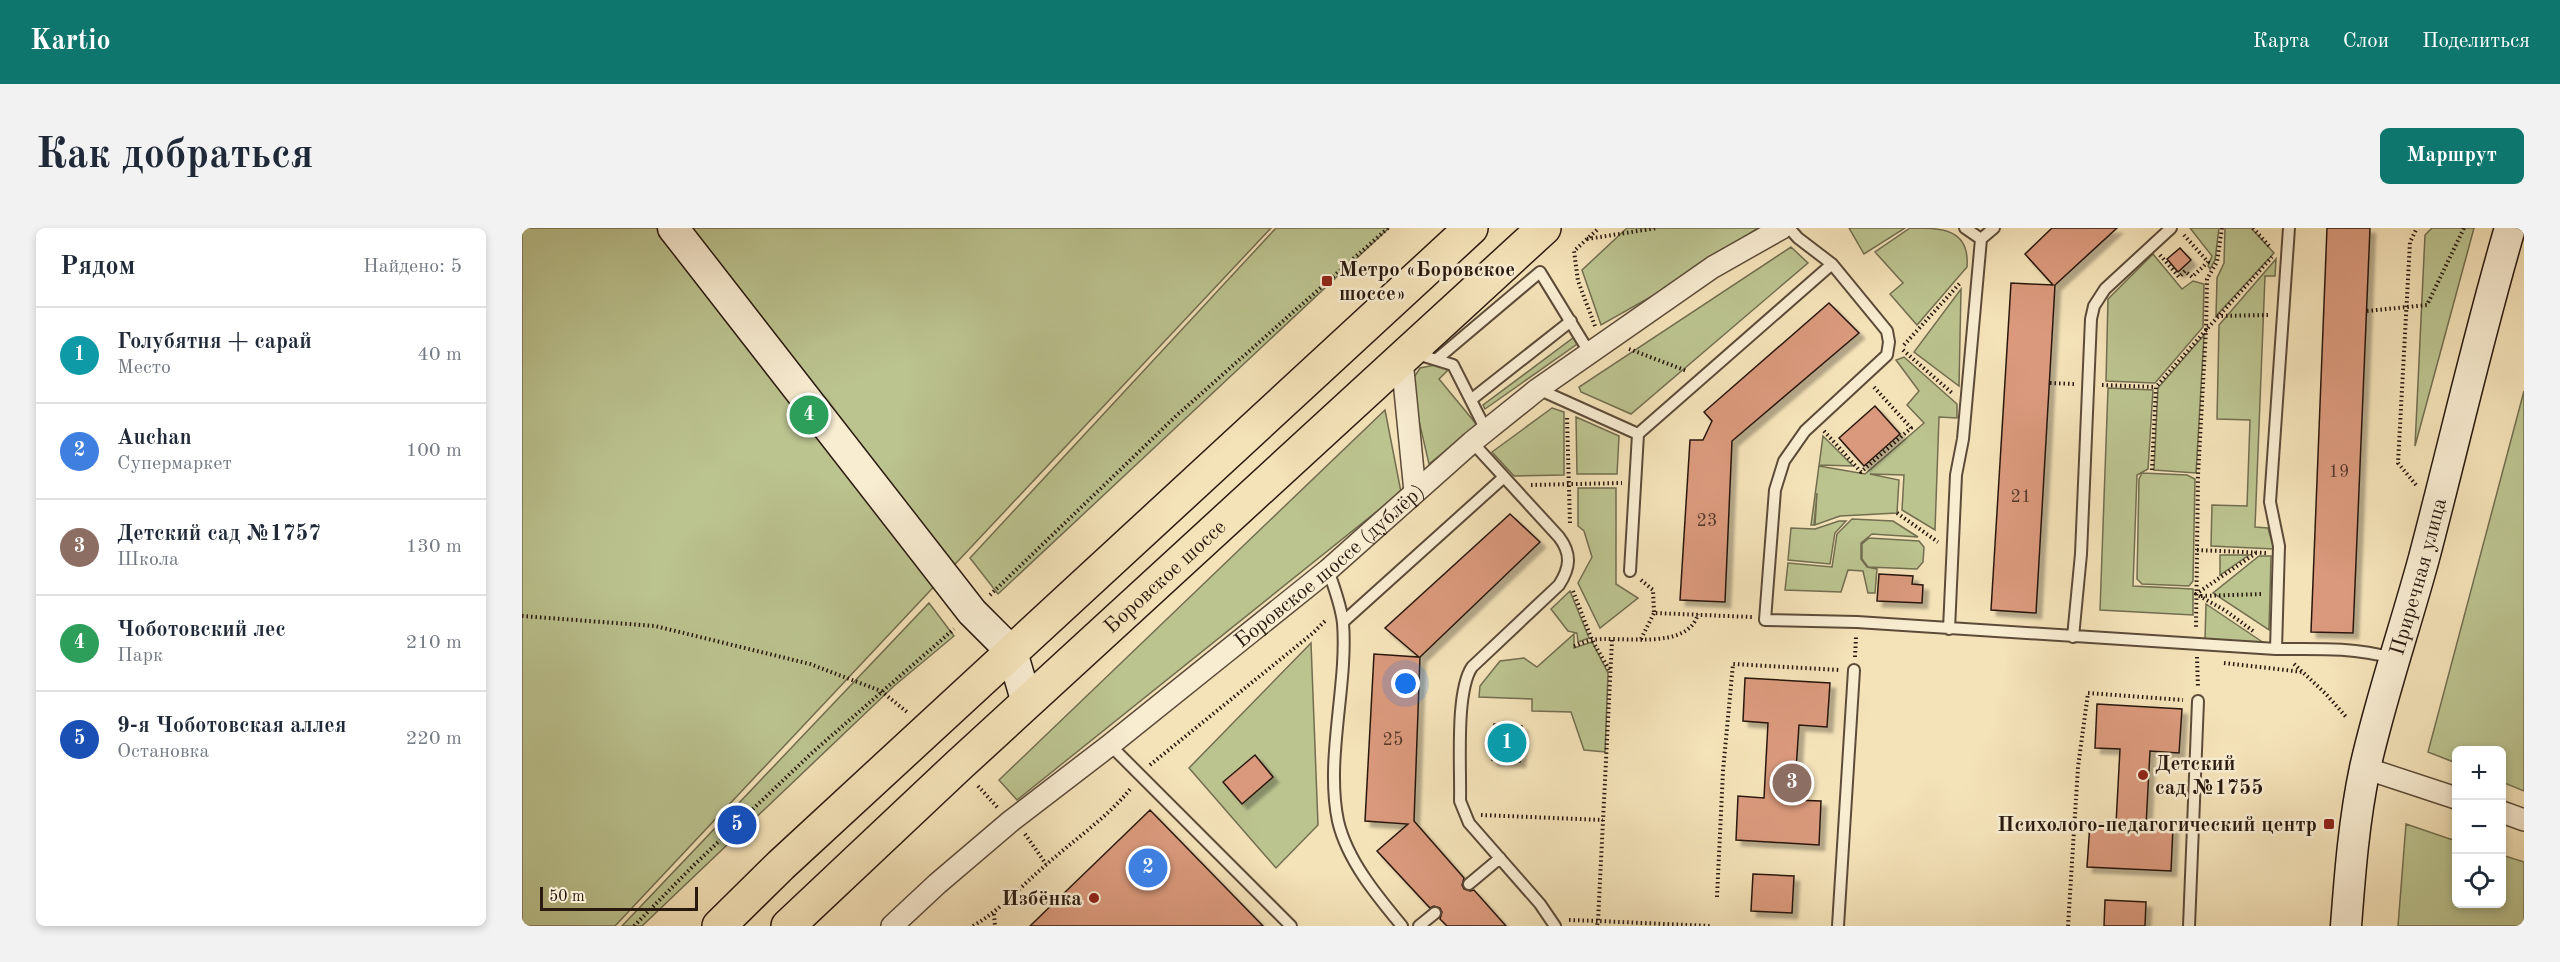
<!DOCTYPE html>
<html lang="ru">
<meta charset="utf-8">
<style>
:root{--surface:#fff;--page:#f2f2f3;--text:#1f2937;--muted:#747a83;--line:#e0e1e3;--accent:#0f766e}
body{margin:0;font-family:"Old Standard TT",serif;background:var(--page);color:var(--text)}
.controls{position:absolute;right:18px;bottom:18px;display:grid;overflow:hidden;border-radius:9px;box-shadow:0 3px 9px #0003}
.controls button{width:54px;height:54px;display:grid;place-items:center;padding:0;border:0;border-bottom:2px solid var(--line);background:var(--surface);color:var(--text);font:30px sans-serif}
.scale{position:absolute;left:18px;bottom:15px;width:158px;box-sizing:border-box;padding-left:6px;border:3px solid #29190f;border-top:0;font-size:16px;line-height:21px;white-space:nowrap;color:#29190f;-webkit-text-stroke:4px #f8ecd1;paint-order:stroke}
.you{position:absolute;left:884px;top:456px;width:21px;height:21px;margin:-15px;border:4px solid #fff;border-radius:50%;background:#1a73e8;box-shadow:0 0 0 9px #1a73e833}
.badge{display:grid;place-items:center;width:39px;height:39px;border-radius:50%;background:var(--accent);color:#fff;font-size:20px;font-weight:700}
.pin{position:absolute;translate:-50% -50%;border:3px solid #fff;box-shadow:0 2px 6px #0006}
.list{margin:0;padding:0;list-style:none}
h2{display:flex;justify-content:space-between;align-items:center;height:78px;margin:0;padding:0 24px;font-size:26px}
h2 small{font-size:20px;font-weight:400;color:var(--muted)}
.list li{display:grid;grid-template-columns:39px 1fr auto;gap:18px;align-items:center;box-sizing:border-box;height:96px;padding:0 24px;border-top:2px solid var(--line)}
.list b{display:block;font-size:22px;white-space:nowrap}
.list p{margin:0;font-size:20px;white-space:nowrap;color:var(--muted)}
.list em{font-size:20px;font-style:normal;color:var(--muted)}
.icon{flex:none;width:33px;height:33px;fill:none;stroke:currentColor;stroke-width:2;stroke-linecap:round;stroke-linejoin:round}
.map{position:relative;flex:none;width:2002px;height:698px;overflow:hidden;border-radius:9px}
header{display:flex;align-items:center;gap:36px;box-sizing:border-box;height:84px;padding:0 30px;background:var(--accent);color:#fff}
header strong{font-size:28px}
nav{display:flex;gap:33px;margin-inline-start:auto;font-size:21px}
.intro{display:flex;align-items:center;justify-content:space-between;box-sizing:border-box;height:144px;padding:0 36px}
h1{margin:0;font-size:42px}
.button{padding:15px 27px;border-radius:9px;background:var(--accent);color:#fff;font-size:21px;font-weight:700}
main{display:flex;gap:36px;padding:0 36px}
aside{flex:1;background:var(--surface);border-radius:9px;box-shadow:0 3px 9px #0003}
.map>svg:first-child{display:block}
</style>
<header>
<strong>Kartio</strong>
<nav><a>Карта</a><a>Слои</a><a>Поделиться</a></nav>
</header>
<div class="intro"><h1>Как добраться</h1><a class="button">Маршрут</a></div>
<main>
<aside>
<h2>Рядом<small>Найдено: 5</small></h2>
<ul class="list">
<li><span class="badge" style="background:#0f9aa8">1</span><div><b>Голубятня + сарай</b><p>Место</p></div><em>40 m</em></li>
<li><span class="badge" style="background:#3f7fe0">2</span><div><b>Auchan</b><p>Супермаркет</p></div><em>100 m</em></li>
<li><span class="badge" style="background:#8d6e63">3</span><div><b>Детский сад №1757</b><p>Школа</p></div><em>130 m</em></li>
<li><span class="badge" style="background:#2e9e5b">4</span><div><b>Чоботовский лес</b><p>Парк</p></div><em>210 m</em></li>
<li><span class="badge" style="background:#1a4fb4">5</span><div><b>9-я Чоботовская аллея</b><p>Остановка</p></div><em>220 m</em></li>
</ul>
</aside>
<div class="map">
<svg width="2002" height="698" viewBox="0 0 2002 698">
<defs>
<filter id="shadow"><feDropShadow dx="5.5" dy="5.5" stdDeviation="1.5" flood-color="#0004"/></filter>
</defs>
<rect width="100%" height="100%" fill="#f4e2b8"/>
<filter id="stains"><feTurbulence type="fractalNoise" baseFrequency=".00333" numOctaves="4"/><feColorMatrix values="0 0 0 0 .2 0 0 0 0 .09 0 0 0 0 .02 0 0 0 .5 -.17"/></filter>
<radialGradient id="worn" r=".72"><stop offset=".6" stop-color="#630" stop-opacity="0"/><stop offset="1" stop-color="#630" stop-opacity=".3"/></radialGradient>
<path fill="#bbc38f" stroke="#726e4f" stroke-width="1.5" d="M 0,0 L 749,0 L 93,698 L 0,698 Z
M 754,0 L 867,0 L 476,366 L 448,330 Z
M 1105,0 L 1236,0 L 1155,54 L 1079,97 L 1060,42 Z
M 1327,0 L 1383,0 L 1342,26 Z
M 1388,0 C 1419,0 1448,0 1445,39 L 1395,97 L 1368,66 L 1381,55 L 1353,24 Z
M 1668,0 L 1697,0 L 1693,32 L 1688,41 L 1686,38 L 1690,28 Z
M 1703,0 L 1729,0 L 1752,25 L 1694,88 L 1695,50 L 1702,35 Z
M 1910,0 L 1952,0 L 1893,218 L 1903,7 Z
M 1269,19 L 1286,35 L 1109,186 L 1059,164 L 1057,159 Z
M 1631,26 L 1660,61 L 1671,53 L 1682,56 L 1681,99 L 1633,155 L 1584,153 L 1586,71 Z
M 1754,31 L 1753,48 L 1743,48 L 1733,299 L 1746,300 L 1752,321 L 1689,318 L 1690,277 L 1725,278 L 1728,192 L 1695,191 L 1697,97 Z
M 1439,61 L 1437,158 L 1392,124 Z
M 1055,107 L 1058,114 L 963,181 L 961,177 Z
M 1682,107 L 1674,245 L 1632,242 L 1636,160 Z
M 1382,129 L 1435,176 L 1435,190 L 1417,189 L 1413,302 L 1380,282 L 1382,247 L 1348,246 L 1377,252 L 1375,285 L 1318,288 L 1293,297 L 1295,265 L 1292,297 L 1289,297 L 1301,208 L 1331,238 L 1298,237 L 1297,238 L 1343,246 L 1402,195 L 1385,177 L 1397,163 L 1374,132 Z
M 913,137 L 927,141 L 917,151 L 955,197 L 907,236 L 890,163 L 891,151 L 898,140 Z
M 1586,160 L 1631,162 L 1626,241 L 1615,247 L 1611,358 L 1671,361 L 1671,387 L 1578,382 Z
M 2002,163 L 2002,563 L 1980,554 L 1980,522 L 1934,522 L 1934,535 L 1906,524 Z
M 1030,180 L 1042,184 L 1042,247 L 992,248 L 970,224 Z
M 863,182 L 879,264 L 495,572 L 477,552 Z
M 1054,189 L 1097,208 L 1095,246 L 1055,246 Z
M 1620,245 L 1665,247 L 1673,251 L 1671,353 L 1667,358 L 1620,356 L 1615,351 L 1617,251 Z
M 1056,260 L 1094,260 L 1094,356 L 1116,370 L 1078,400 L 1056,355 L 1070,329 L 1062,303 L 1056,298 Z
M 1330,291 L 1371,293 L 1396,309 L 1350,306 L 1339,315 L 1339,331 L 1345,339 L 1355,341 L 1353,365 L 1346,365 L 1341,343 L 1326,342 L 1319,364 L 1263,362 L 1266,335 L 1310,339 L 1315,306 Z
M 1317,293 L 1324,293 L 1313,305 L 1308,336 L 1266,332 L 1269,300 L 1293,301 Z
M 1347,310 L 1397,313 L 1402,319 L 1401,334 L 1395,341 L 1346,339 L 1340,331 L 1340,316 Z
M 1698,327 L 1727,327 L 1698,347 Z
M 1737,328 L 1749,328 L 1747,402 L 1691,365 Z
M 1048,363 L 1067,410 L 1056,414 L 1055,405 L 1046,403 L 1029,381 Z
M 407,375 L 432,408 L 372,458 L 120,698 L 100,698 Z
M 1684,376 L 1745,417 L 1683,411 Z
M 1052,406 L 1052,420 L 1070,414 L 1086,445 L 1083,524 L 1062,522 L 1049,484 L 1010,483 L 1010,471 L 957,469 L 958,458 L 978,433 L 1002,430 L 1015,439 Z
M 789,415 L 796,597 L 754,640 L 667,540 Z
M 1884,596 L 1934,613 L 1934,676 L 1980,676 L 1980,627 L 2002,634 L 2002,698 L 1876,698 Z"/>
<path fill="#da997b" stroke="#29190f" stroke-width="1.5" filter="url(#shadow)" d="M 1530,0 L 1595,0 L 1533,57 L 1514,385 L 1469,382 L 1489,55 L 1531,57 L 1503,26 Z
M 1805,0 L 1848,0 L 1831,405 L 1789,404 Z
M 1658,20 L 1669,32 L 1656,44 L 1645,31 Z
M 1307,75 L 1337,105 L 1210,213 L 1203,374 L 1158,372 L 1168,212 L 1181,212 L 1190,193 L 1182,184 Z
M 1353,178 L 1378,206 L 1342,238 L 1317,210 Z
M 988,286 L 1018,314 L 898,429 L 892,593 L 942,650 L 940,657 L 942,661 L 948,663 L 952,662 L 984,698 L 925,698 L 918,691 L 920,684 L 918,680 L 912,678 L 908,680 L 855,623 L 886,596 L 843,593 L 852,426 L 897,429 L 863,400 Z
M 1357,346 L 1391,348 L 1390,356 L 1401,357 L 1400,375 L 1355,373 Z
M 1223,450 L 1308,455 L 1305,499 L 1277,497 L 1272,572 L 1299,573 L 1297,617 L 1214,612 L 1216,568 L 1242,570 L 1246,495 L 1221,493 Z
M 1575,476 L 1660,481 L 1657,525 L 1628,523 L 1624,598 L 1651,599 L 1649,643 L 1565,639 L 1568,595 L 1594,596 L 1598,521 L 1573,520 Z
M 972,496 L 1000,498 L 998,534 L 970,532 Z
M 733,527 L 751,549 L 720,576 L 701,554 Z
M 628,582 L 741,698 L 508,698 Z
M 1231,646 L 1272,648 L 1270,685 L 1229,683 Z
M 1583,672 L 1624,674 L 1623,698 L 1582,698 Z"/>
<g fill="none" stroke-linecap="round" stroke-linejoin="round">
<defs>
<path id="lane" d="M 1267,0 L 1276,10 L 1310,36 L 1365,103 L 1367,114 L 1365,127 L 1283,203 L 1262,233 L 1253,262 L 1243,392 L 1335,394 L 1754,421
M 1443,0 L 1459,11
M 1767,0 L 1748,274 L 1757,318 L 1754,421 C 1793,421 1831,419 1870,430
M 892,125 L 931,137 L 964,202
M 915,131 L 1018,44 L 1067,124
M 1016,161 L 1116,206 L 1108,343
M 950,171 L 1049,93
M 1116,206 L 1310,36
M 950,214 L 1037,309 C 1050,326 1048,340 1037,357 L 950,439 C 933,464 939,540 938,573 L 947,595 L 1018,676 L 1033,698
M 806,342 C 812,359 819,377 821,395 C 826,457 803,531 816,593 C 825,632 855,668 880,698
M 821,394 L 982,249
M 1427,401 L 1434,247 L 1441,211 L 1459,11 L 1472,0
M 1551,409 L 1559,326 L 1569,91 L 1572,78 L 1583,61 L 1649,0
M 588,517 L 769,698
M 947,656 L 978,630
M 897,698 L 913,685
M 1316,698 L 1332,442
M 1667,698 L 1676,473"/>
<g id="street">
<path d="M 880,132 L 893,264"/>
<path d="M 1843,540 L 1934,570"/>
<path d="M 1980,584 L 2002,592"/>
<path id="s1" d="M 370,698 L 415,656 L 489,593 L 588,517 L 806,342 L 950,214 L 1016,161 L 1191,39 L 1260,0"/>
</g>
<g id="secondary">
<path d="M 151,0 L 450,384 L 490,424 L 505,475"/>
<path id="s2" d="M 1824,698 C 1828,645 1832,592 1843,540 C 1859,469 1883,400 1902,330 C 1931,220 1956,109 1988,0"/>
</g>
<g id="primary">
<path d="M 197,698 L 259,637 L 949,0"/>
<path id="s3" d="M 266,698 L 437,537 L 1022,0"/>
</g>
</defs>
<use href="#lane" stroke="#5c4b39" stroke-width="14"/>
<use href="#street" stroke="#5c4b39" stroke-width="24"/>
<use href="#secondary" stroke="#29190f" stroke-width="33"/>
<use href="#primary" stroke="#29190f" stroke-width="36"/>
<path stroke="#29190f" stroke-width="4" stroke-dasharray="1.5 3" stroke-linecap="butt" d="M 1700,0 L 1695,34 L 1685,51 L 1684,102 L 1750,29
M 1731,0 L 1749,20
M 1065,11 L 1135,0
M 1638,27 L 1657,49 L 1663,43 L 1670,49 L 1686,34 L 1662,7
M 1845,83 L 1905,77 L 1942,0
M 1695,88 L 1747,87
M 1073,98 L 1056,53 L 1052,23 L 1077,0
M 1382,117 L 1439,54
M 1107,121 L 1165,143
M 1381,122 L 1430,165
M 1528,155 L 1552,156
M 1580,157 L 1634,159
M 1045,190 L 1048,296
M 1302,203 L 1339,244 L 1389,200 L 1351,158
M 1630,242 L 1634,159 L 1684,102 L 1676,247 L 1674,400
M 1009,257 L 1100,255
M 1894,257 L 1876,235 L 1888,14 L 1895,0
M 1375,285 L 1416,314
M 1675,322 L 1744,325
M 1119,352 L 1131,362 L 1132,385 L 1230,389
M 1051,363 L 1070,412 L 1088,443
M 468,367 L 654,188 L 866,0
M 1679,368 L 1741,366
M 0,388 L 133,398 L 288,436 L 359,463 L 385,484
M 1731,403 L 1704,383 L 1674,366 L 1734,325
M 1119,411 L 1132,385
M 1090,412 L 1076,693 L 1188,698
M 1052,418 C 1058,416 1064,413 1070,412 C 1099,407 1165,424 1176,386
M 1333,429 L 1334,409
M 1675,429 L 1676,460
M 1702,435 L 1781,444
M 1772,436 L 1803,465 L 1825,490
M 628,537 L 791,405 L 805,391
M 456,558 L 476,580
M 959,587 L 1081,592
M 503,606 L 524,636
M 1195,669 L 1201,543 L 1211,436 L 1317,442
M 472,686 L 473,698
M 1047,692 L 1076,693 L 1075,698
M 112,698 L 172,637 L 292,523 L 432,401
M 451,698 C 480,681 500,657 525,636 C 553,611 586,589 610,559
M 1546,698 L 1556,539 L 1566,465 L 1661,472"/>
<use href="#lane" stroke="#f8ecd1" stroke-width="10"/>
<use href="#street" stroke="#f8ecd1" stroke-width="21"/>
<use href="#secondary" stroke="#f8ecd1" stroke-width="30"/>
<use href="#primary" stroke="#f4e2b8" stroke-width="33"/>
</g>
<g fill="#8f2418" stroke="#f8ecd1" stroke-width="2">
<rect x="799" y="47" width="12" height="12" rx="3"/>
<circle cx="1621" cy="547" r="6"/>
<rect x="1801" y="590" width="12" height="12" rx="3"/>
<circle cx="572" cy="670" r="6"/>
</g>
<g text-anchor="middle" stroke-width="5" stroke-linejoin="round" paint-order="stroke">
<g font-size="18" fill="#55392a">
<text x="1817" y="249">19</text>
<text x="1499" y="274">21</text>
<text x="1185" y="298">23</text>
<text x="871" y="517">25</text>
</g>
<g font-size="21" font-weight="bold" fill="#29190f" stroke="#f8ecd1" text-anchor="start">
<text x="817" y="48">Метро «Боровское<tspan x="817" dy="24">шоссе»</tspan></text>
<text x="1633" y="542">Детский<tspan x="1633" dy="24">сад №1755</tspan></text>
<text x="1795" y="603" text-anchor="end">Психолого-педагогический центр</text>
<text x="560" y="677" text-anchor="end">Избёнка</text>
</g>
<g font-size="21" fill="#29190f" stroke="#f8ecd1">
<text dy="7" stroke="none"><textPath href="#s1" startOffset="567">Боровское шоссе (дублёр)</textPath></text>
<text dy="7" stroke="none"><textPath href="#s2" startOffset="358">Приречная улица</textPath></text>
<text dy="7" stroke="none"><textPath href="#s3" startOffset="514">Боровское шоссе</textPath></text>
</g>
</g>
<rect width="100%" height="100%" filter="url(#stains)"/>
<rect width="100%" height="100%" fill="url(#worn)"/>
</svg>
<div class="controls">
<button>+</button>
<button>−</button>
<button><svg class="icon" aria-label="locate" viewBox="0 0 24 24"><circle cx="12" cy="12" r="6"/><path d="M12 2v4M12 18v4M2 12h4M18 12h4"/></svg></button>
</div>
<div class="scale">50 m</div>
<div class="you"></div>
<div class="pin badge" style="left:985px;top:515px;background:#0f9aa8">1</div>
<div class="pin badge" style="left:626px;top:640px;background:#3f7fe0">2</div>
<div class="pin badge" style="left:1270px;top:555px;background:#8d6e63">3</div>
<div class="pin badge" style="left:287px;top:187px;background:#2e9e5b">4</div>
<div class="pin badge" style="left:215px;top:597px;background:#1a4fb4">5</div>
</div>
</main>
